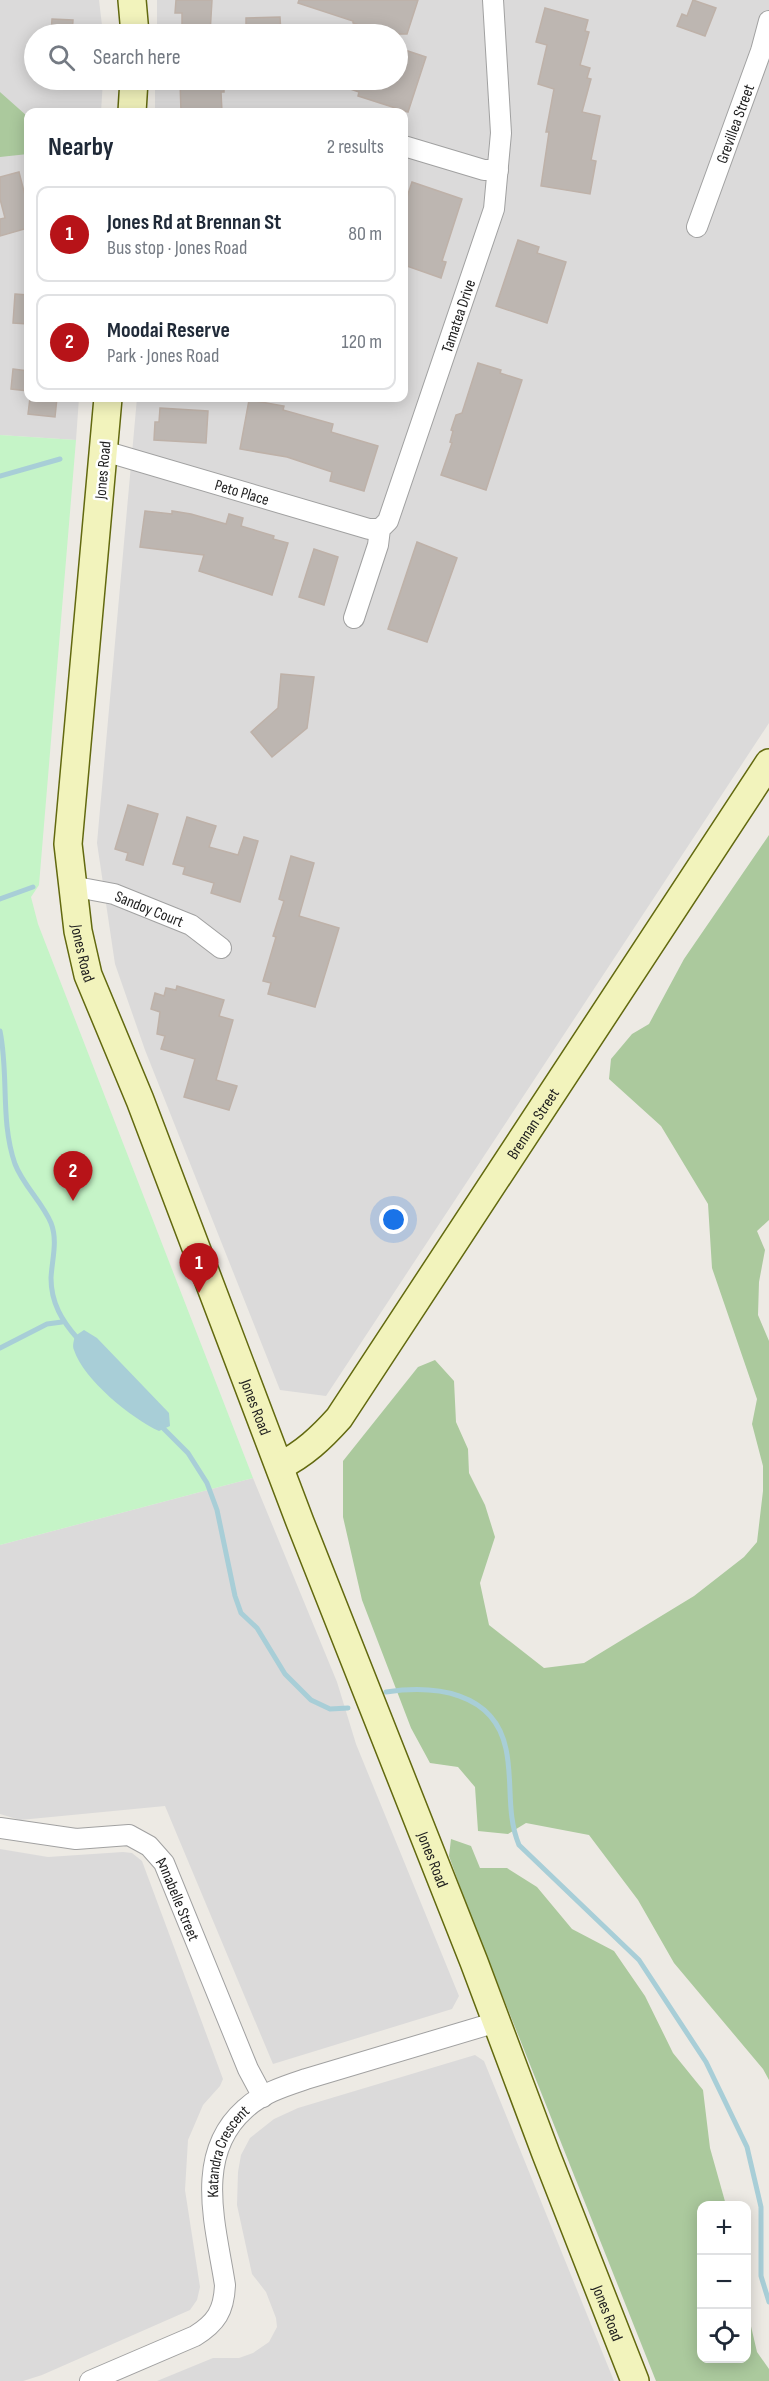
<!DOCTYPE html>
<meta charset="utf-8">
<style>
:root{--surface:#fff;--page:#f6f6f7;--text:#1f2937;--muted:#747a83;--line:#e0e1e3;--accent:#b71318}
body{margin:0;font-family:"Sofia Sans Condensed",sans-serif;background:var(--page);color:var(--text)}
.controls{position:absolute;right:18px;bottom:18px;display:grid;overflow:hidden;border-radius:12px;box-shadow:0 3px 15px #0003}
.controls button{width:54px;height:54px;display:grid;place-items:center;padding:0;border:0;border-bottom:2px solid var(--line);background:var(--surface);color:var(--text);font:30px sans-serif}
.you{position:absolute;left:394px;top:1220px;width:21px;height:21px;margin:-15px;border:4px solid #fff;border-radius:50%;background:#1a73e8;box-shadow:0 0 0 9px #1a73e833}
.badge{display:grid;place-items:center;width:39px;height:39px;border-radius:50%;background:var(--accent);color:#fff;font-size:20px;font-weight:700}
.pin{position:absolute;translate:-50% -50px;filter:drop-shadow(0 2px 3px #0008)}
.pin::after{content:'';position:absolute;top:32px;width:21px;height:18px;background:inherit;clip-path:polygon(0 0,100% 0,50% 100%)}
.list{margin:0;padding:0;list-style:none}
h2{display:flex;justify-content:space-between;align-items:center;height:78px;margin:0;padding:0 24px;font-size:26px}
h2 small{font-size:20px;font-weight:400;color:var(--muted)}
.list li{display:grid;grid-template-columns:39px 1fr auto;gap:18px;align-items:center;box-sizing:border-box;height:96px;margin:0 12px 12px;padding:0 12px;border:2px solid var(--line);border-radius:12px}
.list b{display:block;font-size:22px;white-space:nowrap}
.list p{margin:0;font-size:20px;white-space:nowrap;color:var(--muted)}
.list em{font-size:20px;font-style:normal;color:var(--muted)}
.icon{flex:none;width:33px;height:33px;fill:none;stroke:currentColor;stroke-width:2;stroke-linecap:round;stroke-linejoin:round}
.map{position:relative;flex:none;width:769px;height:2381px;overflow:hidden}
.search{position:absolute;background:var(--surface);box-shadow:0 3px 15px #0003;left:24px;top:24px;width:384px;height:66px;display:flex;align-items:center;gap:15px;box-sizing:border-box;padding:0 21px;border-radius:33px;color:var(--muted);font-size:22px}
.panel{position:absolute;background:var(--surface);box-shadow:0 3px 15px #0003;left:24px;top:108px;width:384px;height:294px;border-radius:12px}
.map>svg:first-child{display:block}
</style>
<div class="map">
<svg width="769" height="2381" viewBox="0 0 769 2381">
<rect width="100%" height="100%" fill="#edeae4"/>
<path fill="#dbdada" d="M 0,0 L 99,0 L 103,34 L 34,34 L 34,80 L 103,80 L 101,112 L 28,112 L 28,398 L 79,398 L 76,440 L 0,435 Z
M 157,0 L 769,0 L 769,723 L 326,1396 L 280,1390 L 145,1050 L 115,964 L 97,843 L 137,398 L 404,398 L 404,112 L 155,112 L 155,80 L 398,80 L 398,34 L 157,34 Z
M 253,1478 L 337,1682 L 356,1744 L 459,1996 L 452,2009 L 273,2064 L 165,1806 L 20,1820 L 0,1814 L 0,1545 Z
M 0,1849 L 48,1857 L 123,1852 L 132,1853 L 142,1861 L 223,2079 L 220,2086 L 203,2105 L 188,2140 L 185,2190 L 200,2287 L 197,2300 L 190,2310 L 42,2375 L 23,2381 L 0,2381 Z
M 475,2055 L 484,2061 L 614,2381 L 157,2381 L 213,2358 L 239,2358 L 253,2353 L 269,2342 L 277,2327 L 276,2318 L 266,2292 L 252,2274 L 237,2205 L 238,2172 L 241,2155 L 250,2138 L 274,2119 L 298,2108 Z"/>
<path fill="#abc99d" d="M 0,92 L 27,116 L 28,154 L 0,157 Z
M 769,835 L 769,1220 L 757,1231 L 765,1250 L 759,1282 L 758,1315 L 769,1341 L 769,2080 L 763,2069 L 674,1963 L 638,1900 L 589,1835 L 526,1823 L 508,1834 L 478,1831 L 475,1787 L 458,1767 L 430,1763 L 411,1728 L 362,1600 L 343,1517 L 343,1461 L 418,1367 L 435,1360 L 454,1381 L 456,1422 L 468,1449 L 469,1473 L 485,1505 L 495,1537 L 480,1583 L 489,1625 L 544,1668 L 584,1663 L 694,1596 L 744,1557 L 757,1542 L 763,1491 L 763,1466 L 752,1424 L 757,1399 L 712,1268 L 708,1204 L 661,1126 L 609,1079 L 611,1059 L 632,1034 L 649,1024 L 684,959 Z
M 451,1839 L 471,1846 L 480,1868 L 507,1868 L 537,1887 L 572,1929 L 614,1951 L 645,1996 L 673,2053 L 703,2090 L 710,2148 L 726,2205 L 702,2206 L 702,2358 L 746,2358 L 747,2309 L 757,2352 L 769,2369 L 769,2381 L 656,2381 L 468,1909 L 449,1856 Z"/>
<path fill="#c5f4c7" d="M 0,435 L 76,440 L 39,885 L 31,897 L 38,924 L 253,1478 L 0,1545 Z"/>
<path fill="#a8ced7" d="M 84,1330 L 97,1338 L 169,1413 L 170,1426 L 159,1431 C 132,1419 83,1379 74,1350 C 72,1346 74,1340 75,1336 Z"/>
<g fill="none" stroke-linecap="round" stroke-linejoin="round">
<path stroke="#a8ced7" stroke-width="5" d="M 0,476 L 60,459
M 0,899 L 33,887
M 0,1031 C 9,1075 0,1121 15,1164 C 23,1185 42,1202 51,1223 C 58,1241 52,1259 51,1278 C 51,1303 62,1321 78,1339
M 0,1348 L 47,1324 L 62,1322
M 159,1424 L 188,1453 L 207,1483 L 217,1510 L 235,1596 L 241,1613 L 257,1628 L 285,1674 L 311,1700 L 330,1709 L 348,1708
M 386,1692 C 434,1685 494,1691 506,1749 C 513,1781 506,1814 519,1845 L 639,1960 L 706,2062 L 747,2147 L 761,2207 L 761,2276 L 769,2302"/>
</g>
<path fill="#bdb6b1" stroke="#beb1a8" stroke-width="1.5" d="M 176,0 L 212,0 L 210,34 L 182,34 L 182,13 L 175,13 Z
M 299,0 L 418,0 L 407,34 L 379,34 L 380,32 L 353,23 L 353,21 L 298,3 Z
M 693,0 L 716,8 L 705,36 L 677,26 L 682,14 L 687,16 Z
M 545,8 L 588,20 L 585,31 L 589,32 L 580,65 L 590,68 L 587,78 L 591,79 L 582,112 L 600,116 L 591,160 L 596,161 L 590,194 L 541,186 L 549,132 L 546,132 L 554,89 L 538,84 L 547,45 L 536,42 Z
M 280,17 L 281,34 L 246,34 L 246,18 Z
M 52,19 L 73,20 L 72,34 L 51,34 Z
M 402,49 L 426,57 L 408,112 L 358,96 L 359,92 L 330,82 L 330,80 L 398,80 L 398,61 Z
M 180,80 L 224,80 L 224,92 L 221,92 L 222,112 L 181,112 Z
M 19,172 L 28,207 L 28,228 L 0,236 L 0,219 L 5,218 L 0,199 L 0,177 Z
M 412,182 L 462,199 L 442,261 L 446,262 L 441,278 L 404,265 L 404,206 Z
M 518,240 L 539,247 L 537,253 L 566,262 L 547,323 L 496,306 Z
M 15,294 L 28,295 L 28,324 L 13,323 Z
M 478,363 L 501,370 L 500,373 L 522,380 L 486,490 L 441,475 L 452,443 L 450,442 L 453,431 L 451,430 L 456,415 L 462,413 Z
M 13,369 L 28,371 L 28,391 L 11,389 Z
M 30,398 L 57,398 L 55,417 L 28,414 Z
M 249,400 L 284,406 L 283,410 L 333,424 L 331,432 L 378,446 L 364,491 L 330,481 L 332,472 L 287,457 L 240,449 Z
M 160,408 L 208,411 L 206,443 L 154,440 L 155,422 L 159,422 Z
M 145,511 L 172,514 L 172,511 L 191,514 L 226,524 L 229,514 L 243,518 L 241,526 L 274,536 L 273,539 L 288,543 L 272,595 L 199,571 L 204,555 L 140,547 Z
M 417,542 L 457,558 L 427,642 L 388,629 Z
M 314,549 L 338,557 L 324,605 L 299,597 Z
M 281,674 L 314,677 L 307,728 L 272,757 L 251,732 L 278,708 Z
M 128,805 L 158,814 L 143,865 L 126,860 L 128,853 L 115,849 Z
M 187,817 L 216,826 L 209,847 L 238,855 L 244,837 L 258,841 L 240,902 L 211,893 L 214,883 L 183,874 L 185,867 L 173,864 Z
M 291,856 L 314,863 L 299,916 L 339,928 L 315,1007 L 268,994 L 271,983 L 263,981 L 276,937 L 273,936 L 284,901 L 279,899 Z
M 177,986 L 224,1000 L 219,1016 L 233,1020 L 216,1080 L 237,1086 L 229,1110 L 184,1097 L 195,1059 L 161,1049 L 165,1036 L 157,1034 L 160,1012 L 151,1009 L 155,993 L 164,996 L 166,988 L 176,990 Z"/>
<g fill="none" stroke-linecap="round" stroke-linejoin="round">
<defs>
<g id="street">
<path d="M 404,146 L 484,170 L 498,170"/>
<path id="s1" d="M 697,227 L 761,51 L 769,21"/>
<path id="s2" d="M 104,451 L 369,529 L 380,529"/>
<path id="s3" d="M 354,618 L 378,545 L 380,529 L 388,521 L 494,209 L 501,133 L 493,0"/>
<path id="s4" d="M 71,886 L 114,894 L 191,925 L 221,948"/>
<path id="s5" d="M 0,1828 L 76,1839 L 129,1835 L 149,1846 L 164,1863 L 248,2069 L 263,2097"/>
<path id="s6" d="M 90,2381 L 195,2336 C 216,2323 224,2311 225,2285 C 216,2226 193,2155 245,2109 C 262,2093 285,2086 306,2079 L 497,2022"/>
</g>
<g id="secondary">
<path d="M 132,0 L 135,34"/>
<path d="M 132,112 L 134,80"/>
<path id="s7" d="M 108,398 L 68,844 L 78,931 L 88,975 L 140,1100 L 300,1522 L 474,1962 L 546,2154 L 635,2381"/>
<path id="s8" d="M 280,1466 C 304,1454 321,1438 339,1418 L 769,763"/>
</g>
</defs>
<use href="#street" stroke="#a1a1a1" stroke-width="22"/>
<use href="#secondary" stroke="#62690f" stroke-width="30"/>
<use href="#street" stroke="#fff" stroke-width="20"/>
<use href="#secondary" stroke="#f2f3bc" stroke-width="27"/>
</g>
<g text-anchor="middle" stroke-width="5" stroke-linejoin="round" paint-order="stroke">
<g font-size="16" fill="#1d1d1d" stroke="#fff">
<text dy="6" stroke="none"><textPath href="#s1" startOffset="110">Grevillea Street</textPath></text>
<text dy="6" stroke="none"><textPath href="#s3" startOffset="321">Tamatea Drive</textPath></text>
<text transform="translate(102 470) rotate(-85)" y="6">Jones Road</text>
<text dy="6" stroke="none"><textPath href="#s2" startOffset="144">Peto Place</textPath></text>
<text dy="6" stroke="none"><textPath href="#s4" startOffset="82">Sandoy Court</textPath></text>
<text dy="6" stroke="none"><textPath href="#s7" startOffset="558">Jones Road</textPath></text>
<text dy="6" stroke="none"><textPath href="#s8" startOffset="429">Brennan Street</textPath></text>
<text dy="6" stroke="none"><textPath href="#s7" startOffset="1044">Jones Road</textPath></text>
<text dy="6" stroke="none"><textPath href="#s7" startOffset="1530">Jones Road</textPath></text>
<text dy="6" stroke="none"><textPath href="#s5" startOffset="214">Annabelle Street</textPath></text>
<text dy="6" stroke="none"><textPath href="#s6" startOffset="315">Katandra Crescent</textPath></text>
<text dy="6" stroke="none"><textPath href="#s7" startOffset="2016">Jones Road</textPath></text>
</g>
</g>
</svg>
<div class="controls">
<button>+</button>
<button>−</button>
<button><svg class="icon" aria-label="locate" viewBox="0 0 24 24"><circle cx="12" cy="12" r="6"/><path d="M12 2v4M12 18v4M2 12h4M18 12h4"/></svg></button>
</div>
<div class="you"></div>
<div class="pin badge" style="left:199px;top:1293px">1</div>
<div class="pin badge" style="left:73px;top:1201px">2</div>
<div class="search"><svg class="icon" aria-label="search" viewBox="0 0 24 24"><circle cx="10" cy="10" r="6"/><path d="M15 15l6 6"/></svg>Search here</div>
<section class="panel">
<h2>Nearby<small>2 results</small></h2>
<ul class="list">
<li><span class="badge">1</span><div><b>Jones Rd at Brennan St</b><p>Bus stop · Jones Road</p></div><em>80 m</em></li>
<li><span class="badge">2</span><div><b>Moodai Reserve</b><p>Park · Jones Road</p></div><em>120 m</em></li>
</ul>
</section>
</div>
